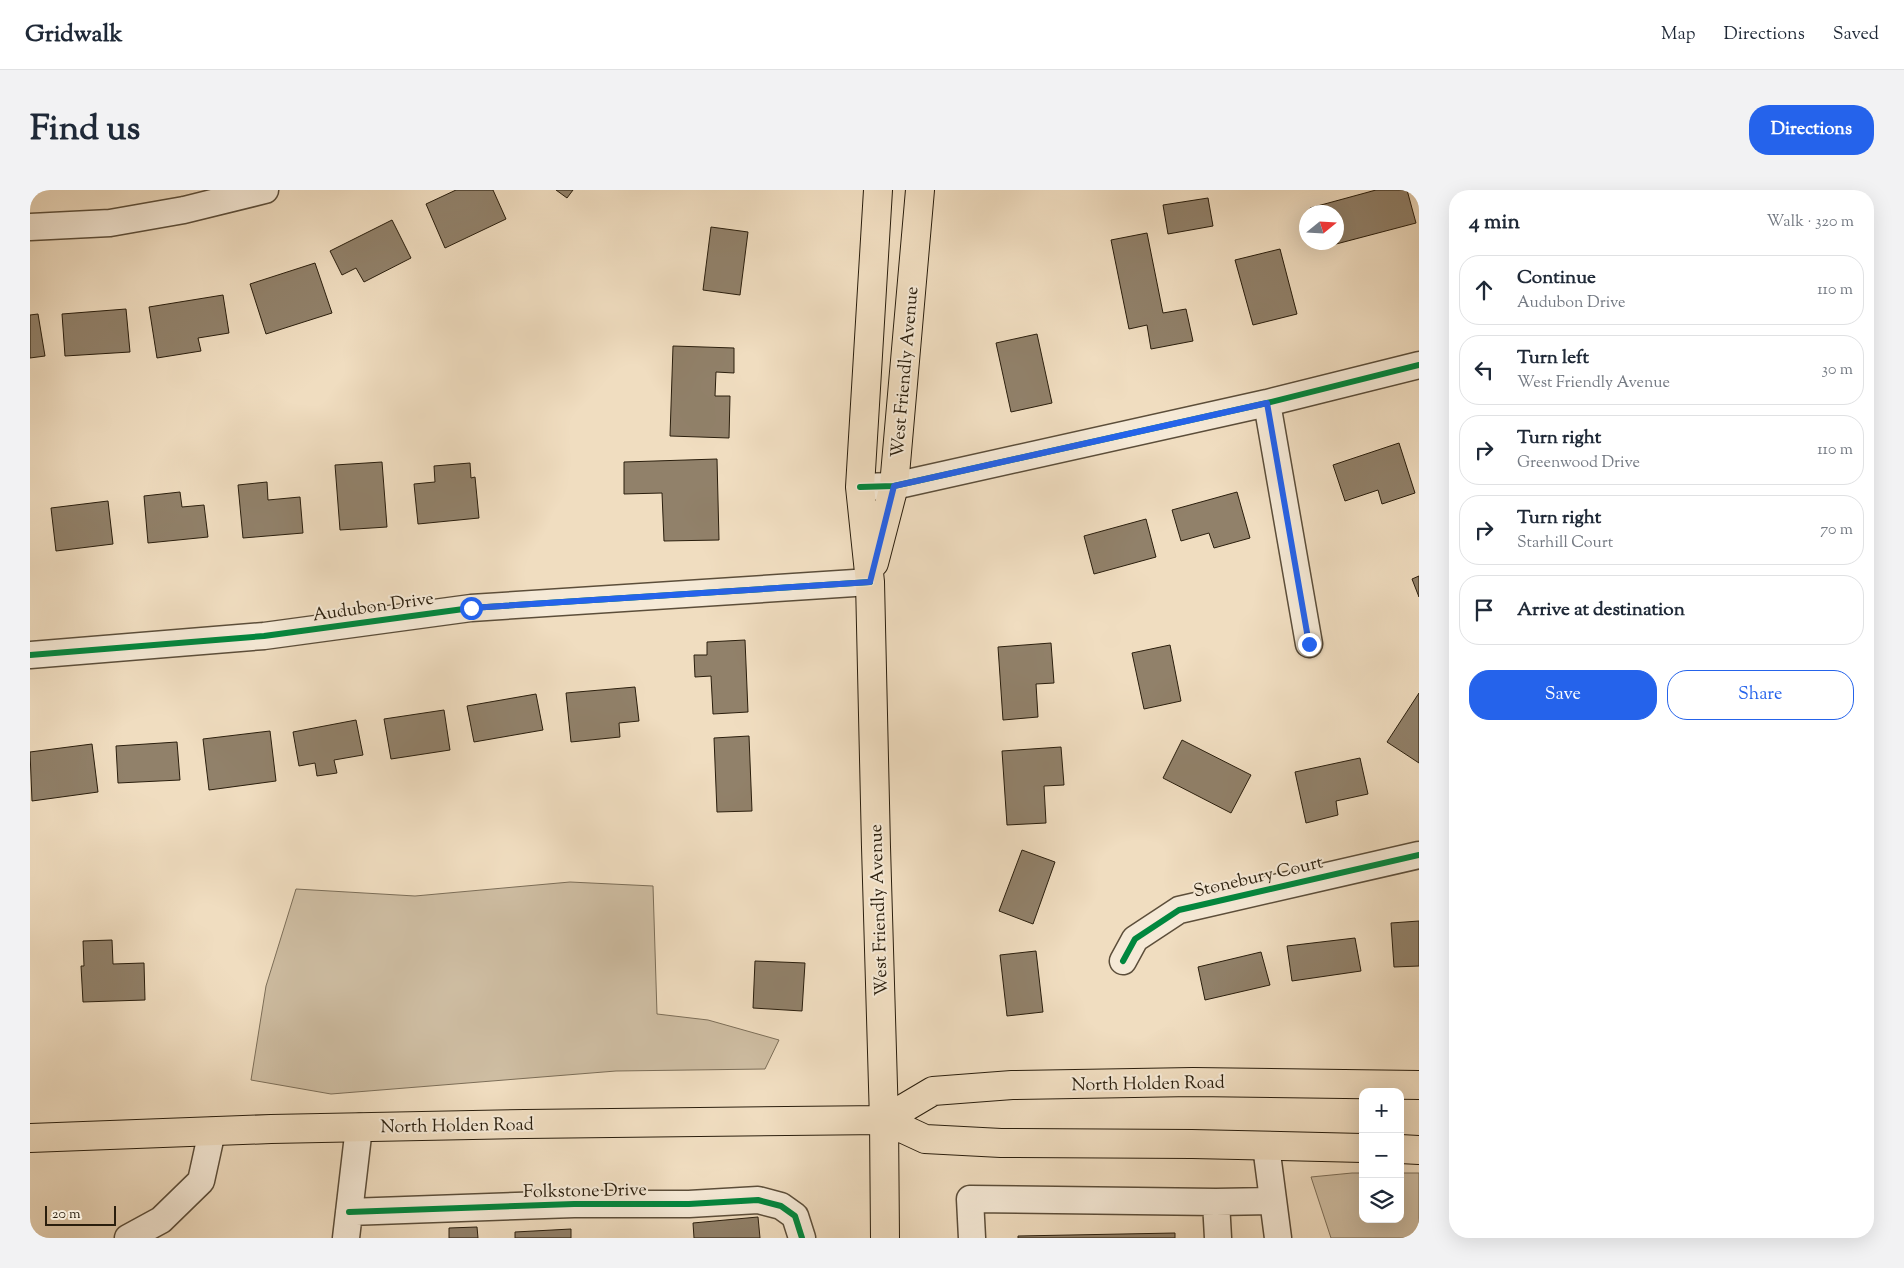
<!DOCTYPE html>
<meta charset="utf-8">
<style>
:root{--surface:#fff;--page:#f2f2f3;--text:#1f2937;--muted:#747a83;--line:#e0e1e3;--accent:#2563eb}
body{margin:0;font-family:"Sorts Mill Goudy",serif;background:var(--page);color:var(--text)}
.controls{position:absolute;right:15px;bottom:15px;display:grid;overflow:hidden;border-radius:10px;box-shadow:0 5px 20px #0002}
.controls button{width:45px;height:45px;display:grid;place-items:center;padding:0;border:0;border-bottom:1px solid var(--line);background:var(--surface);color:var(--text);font:25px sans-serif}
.compass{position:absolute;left:1269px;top:15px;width:45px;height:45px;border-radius:50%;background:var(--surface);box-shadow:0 5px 20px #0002;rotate:72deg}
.scale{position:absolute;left:15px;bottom:12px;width:71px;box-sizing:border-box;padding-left:5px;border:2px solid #2a1e0d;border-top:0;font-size:14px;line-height:18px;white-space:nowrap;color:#2a1e0d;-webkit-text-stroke:4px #f5e9d6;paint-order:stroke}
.stop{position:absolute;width:15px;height:15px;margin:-11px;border:4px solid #2563eb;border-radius:50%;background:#fff}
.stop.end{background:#2563eb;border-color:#fff;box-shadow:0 1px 5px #0008}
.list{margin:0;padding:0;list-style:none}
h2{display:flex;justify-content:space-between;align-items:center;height:65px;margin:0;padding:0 20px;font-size:21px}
h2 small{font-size:16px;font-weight:400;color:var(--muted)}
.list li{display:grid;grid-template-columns:32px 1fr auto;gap:15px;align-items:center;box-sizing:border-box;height:70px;margin:0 10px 10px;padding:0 10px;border:1px solid var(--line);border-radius:20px}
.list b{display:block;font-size:19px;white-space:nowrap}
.list p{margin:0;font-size:16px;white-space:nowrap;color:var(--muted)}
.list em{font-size:16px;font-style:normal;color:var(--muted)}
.actions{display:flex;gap:10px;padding:15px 20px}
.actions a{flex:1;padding:11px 0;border:1px solid var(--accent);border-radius:20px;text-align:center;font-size:18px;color:var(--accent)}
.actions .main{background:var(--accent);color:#fff}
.icon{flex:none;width:28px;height:28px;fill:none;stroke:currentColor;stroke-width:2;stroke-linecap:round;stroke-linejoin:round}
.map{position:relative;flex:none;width:1389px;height:1048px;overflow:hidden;border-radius:20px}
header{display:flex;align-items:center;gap:30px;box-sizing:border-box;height:70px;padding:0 25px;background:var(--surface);border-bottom:1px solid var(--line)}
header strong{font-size:24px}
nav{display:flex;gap:28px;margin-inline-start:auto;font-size:18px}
.intro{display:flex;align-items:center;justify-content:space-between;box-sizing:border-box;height:120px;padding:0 30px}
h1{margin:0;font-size:35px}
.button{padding:12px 22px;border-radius:20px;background:var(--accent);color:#fff;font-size:18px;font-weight:700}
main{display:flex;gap:30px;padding:0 30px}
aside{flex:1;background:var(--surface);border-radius:20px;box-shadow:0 5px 20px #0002}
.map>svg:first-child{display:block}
</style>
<header>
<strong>Gridwalk</strong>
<nav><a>Map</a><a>Directions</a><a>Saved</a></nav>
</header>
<div class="intro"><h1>Find us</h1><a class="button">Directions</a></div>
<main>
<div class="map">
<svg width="1389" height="1048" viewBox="0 0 1389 1048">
<rect width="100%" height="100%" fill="#f0ddc0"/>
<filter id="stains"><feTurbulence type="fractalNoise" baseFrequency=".004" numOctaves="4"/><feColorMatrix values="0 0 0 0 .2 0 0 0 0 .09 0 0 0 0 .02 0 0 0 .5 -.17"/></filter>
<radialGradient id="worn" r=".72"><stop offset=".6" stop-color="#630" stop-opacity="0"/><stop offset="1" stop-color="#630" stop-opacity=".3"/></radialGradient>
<path fill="#cebda2" stroke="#7c6e58" d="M 540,692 L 623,696 L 627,824 L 678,830 L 749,850 L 735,879 L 586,881 L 301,904 L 221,890 L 236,796 L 266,699 L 385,706 Z
M 1322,983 L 1333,983 L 1333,1029 L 1370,1029 L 1370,983 L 1389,983 L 1389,1048 L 1301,1048 L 1281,987 Z"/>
<path fill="#91816a" stroke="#2a1e0d" d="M 426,0 L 463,0 L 476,29 L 415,58 L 396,14 Z
M 526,0 L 543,0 L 537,8 Z
M 1346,0 L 1377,0 L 1386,33 L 1291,58 L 1289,52 L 1306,52 L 1306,22 L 1281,22 L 1280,18 Z
M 1178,8 L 1183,36 L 1138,44 L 1133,15 Z
M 362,30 L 381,68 L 334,92 L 326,78 L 312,85 L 300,61 Z
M 681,37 L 718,42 L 710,105 L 673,100 Z
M 1117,43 L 1133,123 L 1156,119 L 1163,151 L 1121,159 L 1117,135 L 1099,139 L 1081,50 Z
M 1250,59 L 1267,124 L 1223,135 L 1205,70 Z
M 285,73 L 302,123 L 236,144 L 220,94 Z
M 193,105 L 199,143 L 168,148 L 171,161 L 127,168 L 119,117 Z
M 96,119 L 100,162 L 35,166 L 32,124 Z
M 8,124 L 15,166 L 0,168 L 0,125 Z
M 1007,144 L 1022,213 L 981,222 L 966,153 Z
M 643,156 L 704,158 L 704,183 L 686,182 L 685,206 L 700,206 L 699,248 L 640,246 Z
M 1369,253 L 1385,303 L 1352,314 L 1348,300 L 1315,311 L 1303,275 Z
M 687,269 L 689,350 L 634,351 L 632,303 L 594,304 L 594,272 Z
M 352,272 L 357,337 L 310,340 L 305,275 Z
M 440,273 L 441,288 L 445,287 L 449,328 L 388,334 L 384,294 L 405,292 L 404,276 Z
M 237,292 L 238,310 L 270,307 L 273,343 L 213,348 L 208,295 Z
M 150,302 L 152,317 L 174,315 L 178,347 L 118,353 L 114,306 Z
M 1207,302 L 1220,348 L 1184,358 L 1179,343 L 1151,351 L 1142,320 Z
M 78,311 L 83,354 L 26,361 L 21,318 Z
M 1116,329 L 1126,367 L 1064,384 L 1054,346 Z
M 1389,386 L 1389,407 L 1382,389 Z
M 715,450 L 718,522 L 683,524 L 681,486 L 665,487 L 664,465 L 677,465 L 677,452 Z
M 1021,453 L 1024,493 L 1006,494 L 1008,527 L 973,530 L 968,457 Z
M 1140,455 L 1151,511 L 1114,519 L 1102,463 Z
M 605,497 L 609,531 L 589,533 L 590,547 L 541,552 L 536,503 Z
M 1389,503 L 1389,573 L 1357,552 Z
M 506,504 L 513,540 L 444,552 L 437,516 Z
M 414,520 L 420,560 L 361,569 L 354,529 Z
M 326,530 L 333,565 L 304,570 L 307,583 L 287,586 L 285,573 L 269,576 L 263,542 Z
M 240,541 L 246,591 L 179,600 L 173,549 Z
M 719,546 L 722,621 L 687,622 L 684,548 Z
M 1152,550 L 1221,585 L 1201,623 L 1133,588 Z
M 147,552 L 150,590 L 88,593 L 86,556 Z
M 62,554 L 68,602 L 2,611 L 0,562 Z
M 1031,557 L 1034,595 L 1014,596 L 1016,633 L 977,635 L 972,561 Z
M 1330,568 L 1338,604 L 1306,611 L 1308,625 L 1276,633 L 1265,582 Z
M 992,660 L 1025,672 L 1003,734 L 969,721 Z
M 1389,731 L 1389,776 L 1364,777 L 1361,733 Z
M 1325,748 L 1331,781 L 1262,791 L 1257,756 Z
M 82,750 L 83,774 L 114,773 L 115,810 L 53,812 L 51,776 L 54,776 L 53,751 Z
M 1006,761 L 1013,822 L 977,826 L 970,765 Z
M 1231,762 L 1240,795 L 1175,810 L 1168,777 Z
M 725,771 L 775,773 L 772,821 L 723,818 Z
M 728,1027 L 730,1048 L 664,1048 L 663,1033 Z
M 447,1037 L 448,1048 L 419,1048 L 419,1038 Z
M 541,1039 L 541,1048 L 485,1048 L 485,1042 Z
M 1145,1043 L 1145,1048 L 988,1048 L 988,1046 Z"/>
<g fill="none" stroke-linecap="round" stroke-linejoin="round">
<defs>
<path id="minor" d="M 0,37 L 80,33 L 154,20 L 235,0
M 1237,213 L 1279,454
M 830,297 L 864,296 L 1237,213 L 1389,175
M 0,465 L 234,446 L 441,418 L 840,392
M 1093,771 L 1105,749 L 1149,720 L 1389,665
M 1236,956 L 1248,1048
M 319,1022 L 544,1014 L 659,1014 L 728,1010 L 751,1016 L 765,1026 L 772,1048
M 98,1048 L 131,1030 L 171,991 L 182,941
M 316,1048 L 329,937
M 942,1048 L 940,1009 L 1186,1012
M 1188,1048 L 1186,1012 L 1243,1011"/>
<path id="major" d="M 848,0 L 830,297 L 840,392 L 846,657 L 854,930 L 855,1048
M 844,373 L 864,296 L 890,0
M 854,930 L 903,901 L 982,895 L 1163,892 L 1389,895
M 0,948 L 241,939 L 495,934 L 854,930 L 895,949 L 971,953 L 1162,954 L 1333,958
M 1370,959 L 1389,960"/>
</defs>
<use href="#minor" stroke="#5c4e3a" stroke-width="29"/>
<use href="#major" stroke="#2a1e0d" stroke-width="30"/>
<use href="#minor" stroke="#f5e9d6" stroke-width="26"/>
<use href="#major" stroke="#f0ddc0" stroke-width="28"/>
<defs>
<path id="cycleway" d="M 830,297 L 864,296 L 1237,213 L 1389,175
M 0,465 L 234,446 L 441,418 L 840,392
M 1093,771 L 1105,749 L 1149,720 L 1389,665
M 319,1022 L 544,1014 L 659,1014 L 728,1010 L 751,1016 L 765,1026 L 772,1048"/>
</defs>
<use href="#cycleway" stroke="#f5e9d6" stroke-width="9"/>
<use href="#cycleway" stroke="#00873e" stroke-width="6"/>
</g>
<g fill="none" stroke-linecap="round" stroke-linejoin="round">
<path stroke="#2563eb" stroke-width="6" d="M 441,418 L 840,392 L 864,296 L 1237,213 L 1279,454"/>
</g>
<g text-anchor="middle" stroke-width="4" stroke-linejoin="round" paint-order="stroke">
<g font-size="18" fill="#2a1e0d" stroke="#f5e9d6">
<text transform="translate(874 182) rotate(-85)" y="6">West Friendly Avenue</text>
<text transform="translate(343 416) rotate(-8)" y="6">Audubon Drive</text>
<text transform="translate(1228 686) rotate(-13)" y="6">Stonebury Court</text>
<text transform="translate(848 720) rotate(-92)" y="6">West Friendly Avenue</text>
<text transform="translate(1118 893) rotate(-1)" y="6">North Holden Road</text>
<text transform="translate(427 935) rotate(-1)" y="6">North Holden Road</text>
<text transform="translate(555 1000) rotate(-1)" y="6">Folkstone Drive</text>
</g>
</g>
<rect width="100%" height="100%" filter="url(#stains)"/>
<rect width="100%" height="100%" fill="url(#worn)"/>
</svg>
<div class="controls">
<button>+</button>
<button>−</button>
<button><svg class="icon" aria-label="layers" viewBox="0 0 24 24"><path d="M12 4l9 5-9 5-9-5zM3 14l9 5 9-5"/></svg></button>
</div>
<svg class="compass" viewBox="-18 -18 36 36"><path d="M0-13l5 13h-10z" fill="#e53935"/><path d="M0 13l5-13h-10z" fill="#747a83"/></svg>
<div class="scale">20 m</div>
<div class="stop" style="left:441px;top:418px"></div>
<div class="stop end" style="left:1279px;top:454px"></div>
</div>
<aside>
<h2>4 min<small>Walk · 320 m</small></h2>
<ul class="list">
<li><svg class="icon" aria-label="ahead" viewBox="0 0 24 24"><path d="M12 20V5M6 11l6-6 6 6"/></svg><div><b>Continue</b><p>Audubon Drive</p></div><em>110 m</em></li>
<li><svg class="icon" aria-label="left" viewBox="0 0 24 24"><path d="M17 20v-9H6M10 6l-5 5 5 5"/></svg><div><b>Turn left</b><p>West Friendly Avenue</p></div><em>30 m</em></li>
<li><svg class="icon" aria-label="right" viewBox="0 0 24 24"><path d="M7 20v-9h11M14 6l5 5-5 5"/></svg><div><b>Turn right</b><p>Greenwood Drive</p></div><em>110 m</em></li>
<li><svg class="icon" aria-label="right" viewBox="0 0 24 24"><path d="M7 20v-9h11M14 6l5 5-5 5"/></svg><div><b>Turn right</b><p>Starhill Court</p></div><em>70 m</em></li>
<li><svg class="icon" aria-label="arrive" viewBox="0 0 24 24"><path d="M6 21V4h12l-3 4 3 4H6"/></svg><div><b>Arrive at destination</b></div></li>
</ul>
<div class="actions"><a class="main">Save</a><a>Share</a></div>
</aside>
</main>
